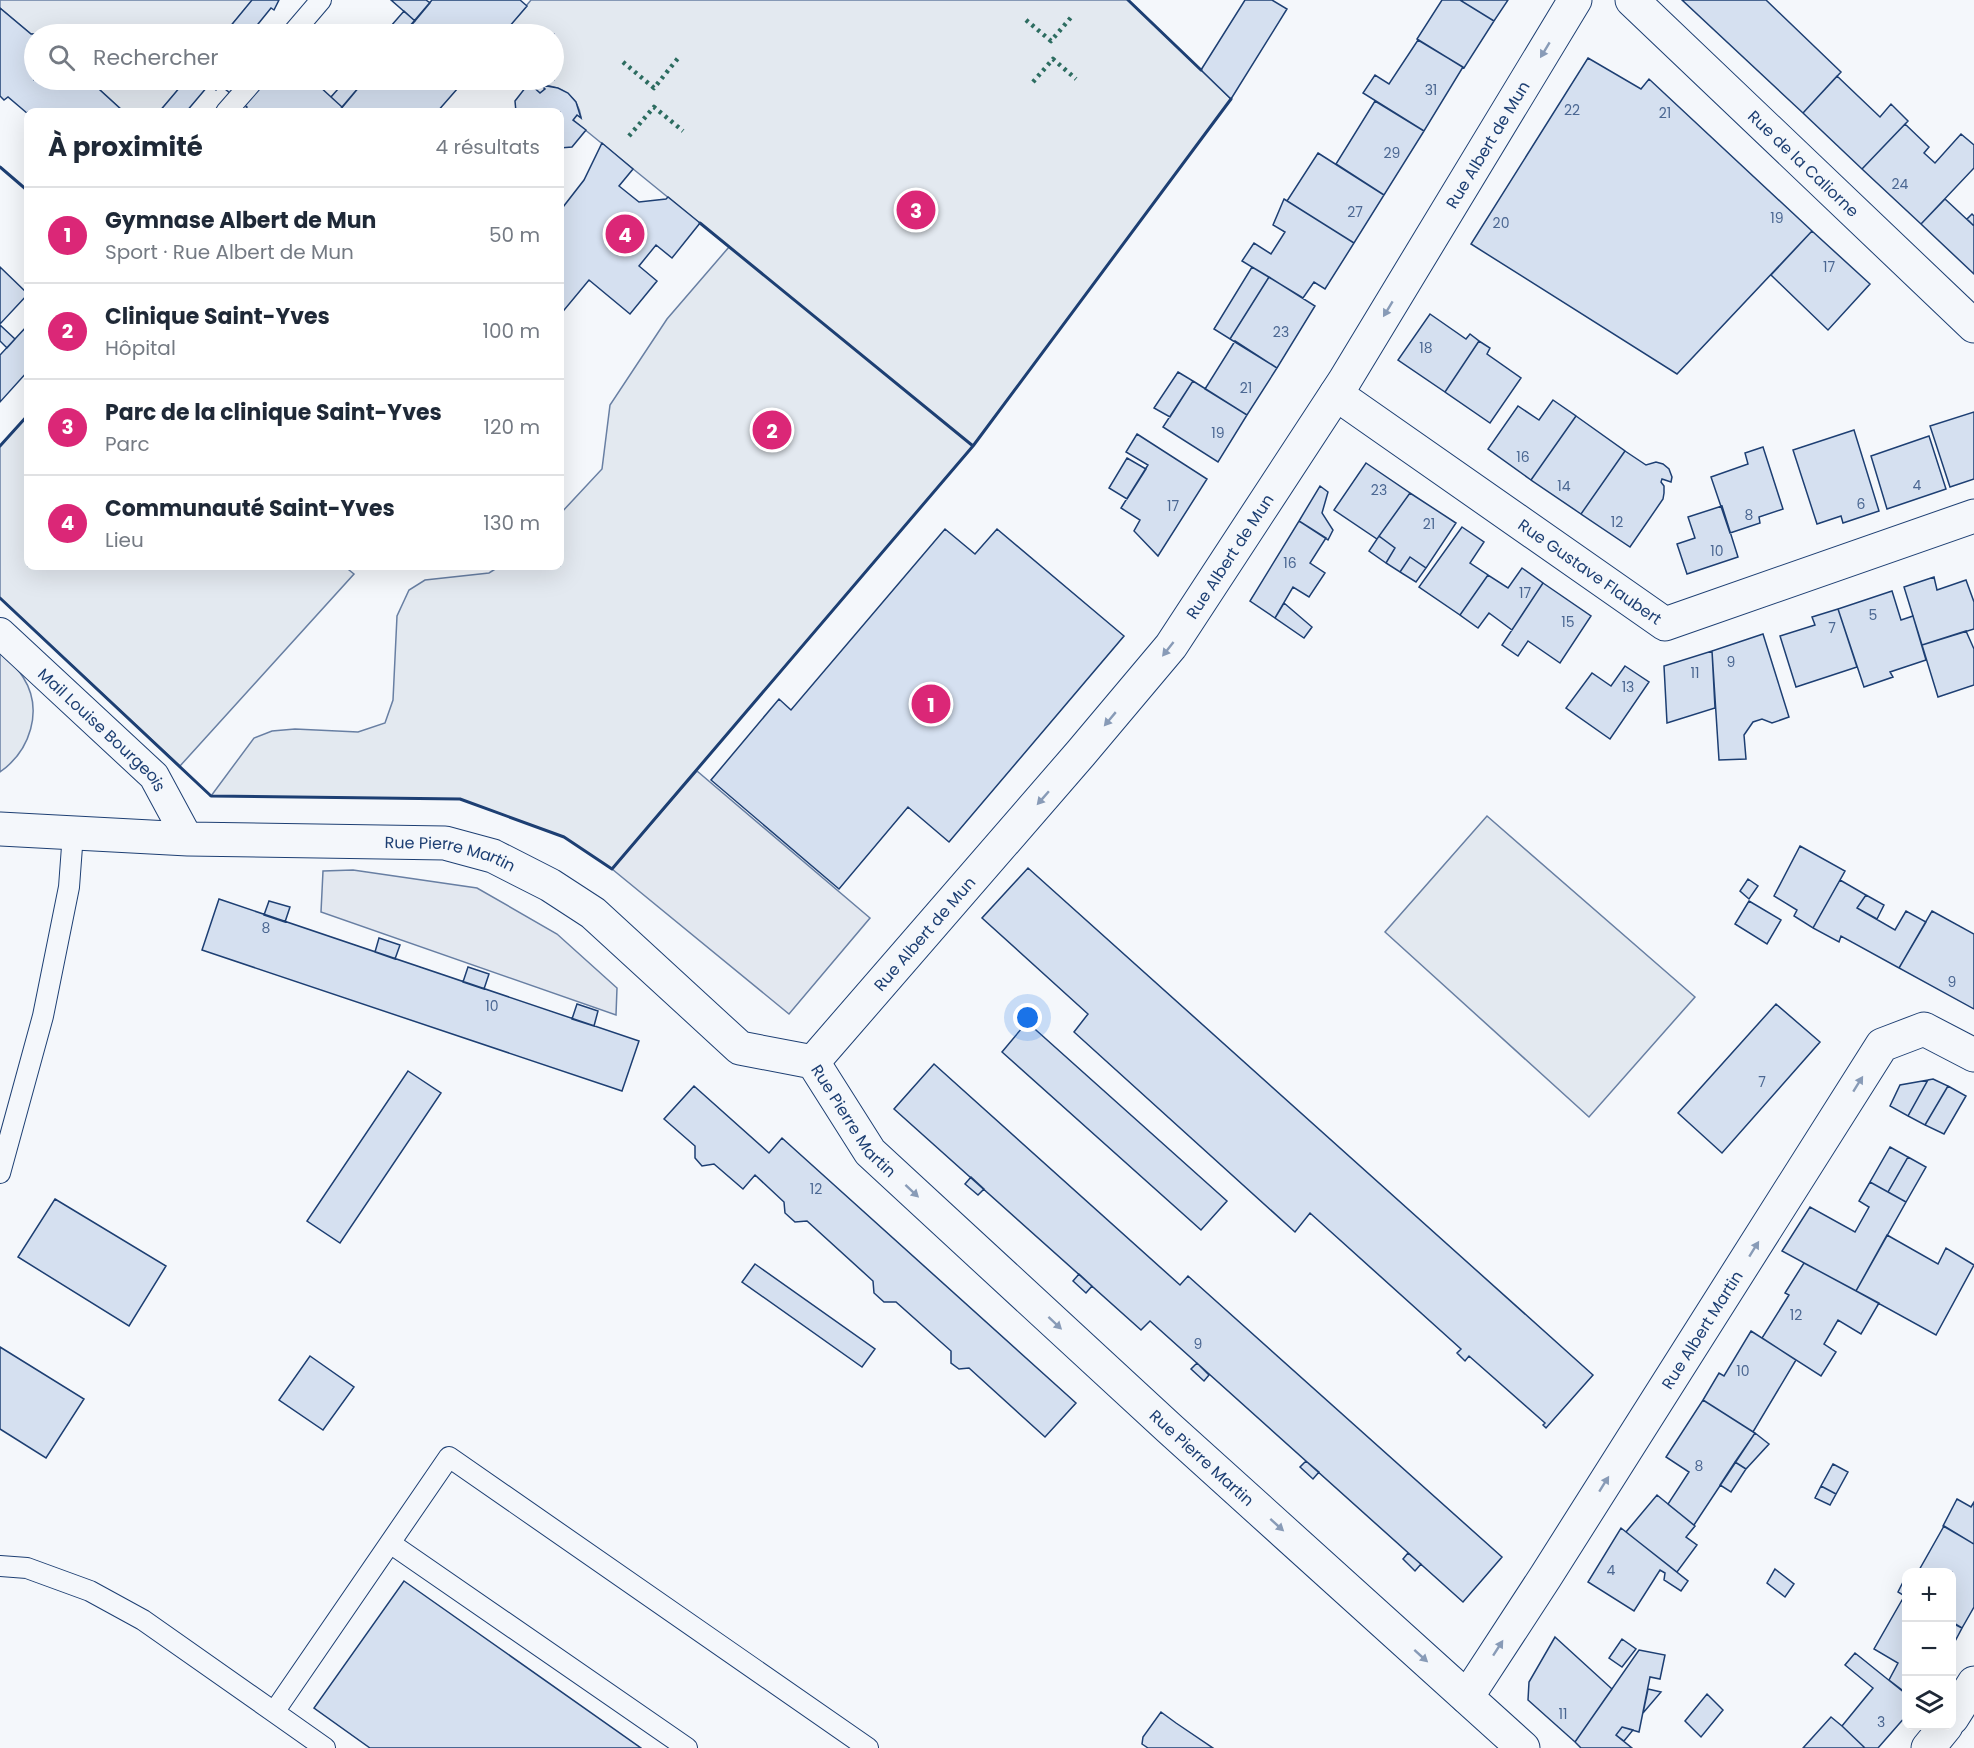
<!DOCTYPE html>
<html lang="fr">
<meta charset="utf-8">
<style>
:root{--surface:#fff;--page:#f2f2f3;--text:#1f2937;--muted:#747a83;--line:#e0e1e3;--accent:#db2777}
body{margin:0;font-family:Poppins,sans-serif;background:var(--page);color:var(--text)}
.controls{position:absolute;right:18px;bottom:18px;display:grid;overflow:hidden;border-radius:12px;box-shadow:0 6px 24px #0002}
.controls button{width:54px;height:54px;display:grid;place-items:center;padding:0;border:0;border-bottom:2px solid var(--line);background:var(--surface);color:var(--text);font:30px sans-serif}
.you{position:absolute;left:1028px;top:1018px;width:21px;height:21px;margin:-15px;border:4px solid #fff;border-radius:50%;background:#1a73e8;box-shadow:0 0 0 9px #1a73e833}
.badge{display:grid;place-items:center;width:39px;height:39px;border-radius:50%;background:var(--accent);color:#fff;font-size:20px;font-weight:700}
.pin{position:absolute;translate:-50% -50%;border:3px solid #fff;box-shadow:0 2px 6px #0006}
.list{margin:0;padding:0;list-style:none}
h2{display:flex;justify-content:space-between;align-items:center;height:78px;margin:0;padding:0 24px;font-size:26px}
h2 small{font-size:20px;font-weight:400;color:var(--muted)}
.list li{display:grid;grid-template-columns:39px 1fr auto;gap:18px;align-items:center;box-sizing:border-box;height:96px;padding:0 24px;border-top:2px solid var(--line)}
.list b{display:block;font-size:22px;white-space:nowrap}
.list p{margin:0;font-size:20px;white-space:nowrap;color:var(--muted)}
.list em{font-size:20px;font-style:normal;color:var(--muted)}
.icon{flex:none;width:33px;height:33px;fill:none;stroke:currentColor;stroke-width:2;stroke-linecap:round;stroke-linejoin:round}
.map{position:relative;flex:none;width:1974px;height:1748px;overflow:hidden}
.search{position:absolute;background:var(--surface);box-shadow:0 6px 24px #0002;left:24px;top:24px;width:540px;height:66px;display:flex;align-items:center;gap:15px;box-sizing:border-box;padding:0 21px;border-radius:33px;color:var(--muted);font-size:22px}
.panel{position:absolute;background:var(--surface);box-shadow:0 6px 24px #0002;left:24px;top:108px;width:540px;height:462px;border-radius:12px}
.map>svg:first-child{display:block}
</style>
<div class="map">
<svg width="1974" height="1748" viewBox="0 0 1974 1748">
<rect width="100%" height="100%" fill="#f4f7fb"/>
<path fill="#e3e9f0" stroke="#687fa3" stroke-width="1.5" d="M 0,0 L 253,0 L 224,34 L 31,34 L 0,8 Z
M 531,0 L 1128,0 L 1231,99 L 973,446 L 612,869 L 564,837 L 460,799 L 211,796 L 254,738 L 272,731 L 295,729 L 358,732 L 385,723 L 393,700 L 397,616 L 409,590 L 425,580 L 489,573 L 500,566 L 560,566 L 560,514 L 602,469 L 610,405 L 667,319 L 729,247 L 573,120 L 577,115 L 581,117 C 578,97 561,86 542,85 L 545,89 L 540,93 L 524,80 L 554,80 L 554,34 L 503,34 Z
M 89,80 L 187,80 L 159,112 L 145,112 L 140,109 L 137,112 L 124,112 Z
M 28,415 L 28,566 L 344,566 L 354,574 L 180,766 L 0,598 L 0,446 Z
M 0,653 C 8,660 17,667 23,677 C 44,710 30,751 0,772 Z
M 1487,816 L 1695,997 L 1589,1117 L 1385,932 Z"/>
<path fill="#e3e8f0" stroke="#687fa3" stroke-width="1.5" d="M 697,771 L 870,918 L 789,1014 L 612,869 Z
M 353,870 L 477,888 L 557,934 L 617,988 L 616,1015 L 321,912 L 323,871 Z"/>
<path fill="#d5e0f0" stroke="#1d3f73" stroke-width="1.5" d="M 252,0 L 279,0 L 274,10 L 271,8 L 250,34 L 224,34 Z
M 391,0 L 426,0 L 430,3 L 415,21 Z
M 432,0 L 520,0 L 527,6 L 503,34 L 403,34 Z
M 1245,0 L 1272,0 L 1287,9 L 1231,99 L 1201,70 Z
M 1442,0 L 1460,0 L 1494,21 L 1464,68 L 1417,39 Z
M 1460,0 L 1508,0 L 1494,21 Z
M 1682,0 L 1766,0 L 1841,72 L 1803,113 Z
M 0,8 L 31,34 L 36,34 L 34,80 L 89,80 L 124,112 L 28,112 L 28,114 L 8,97 L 4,100 L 0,96 Z
M 404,11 L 415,21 L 403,34 L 384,34 Z
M 1418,40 L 1463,67 L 1424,131 L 1363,93 L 1375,75 L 1389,84 Z
M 1588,58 L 1641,89 L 1649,79 L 1812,231 L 1677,374 L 1471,244 Z
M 1837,76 L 1880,117 L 1891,104 L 1908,121 L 1862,169 L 1803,113 Z
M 186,80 L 213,80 L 186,112 L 159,112 Z
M 213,80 L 299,80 L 309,89 L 316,81 L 319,84 L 318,85 L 342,107 L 340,110 L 342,112 L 253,112 L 250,110 L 248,112 L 242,112 L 247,107 L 220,85 L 216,90 L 212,87 L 216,82 Z
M 346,80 L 365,80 L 342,107 L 331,97 Z
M 365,80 L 465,80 L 437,112 L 342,112 L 340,110 Z
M 529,83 L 540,93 L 545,89 L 541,85 L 558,88 L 568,93 L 576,102 L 581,118 L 577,115 L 573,120 L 586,130 L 572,147 L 560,148 L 560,112 L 516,112 L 515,101 Z
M 1375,101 L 1424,131 L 1384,195 L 1336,164 Z
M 1905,124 L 1929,147 L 1924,153 L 1935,163 L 1961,134 L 1974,145 L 1974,168 L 1921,224 L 1862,169 Z
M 602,143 L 633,169 L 619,186 L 639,202 L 666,199 L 668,197 L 700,223 L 672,258 L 656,245 L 639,266 L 657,281 L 630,314 L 589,280 L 560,315 L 560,204 L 563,207 L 584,180 Z
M 1318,153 L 1384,195 L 1354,243 L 1287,201 Z
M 1284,199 L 1354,243 L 1325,289 L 1314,282 L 1303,298 L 1242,261 L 1254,243 L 1271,254 L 1285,232 L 1273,225 Z
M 1945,199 L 1974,226 L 1974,274 L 1921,224 Z
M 1972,214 L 1974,216 L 1974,226 L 1967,219 Z
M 1812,231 L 1870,284 L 1828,330 L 1771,275 Z
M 0,267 L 28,294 L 0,324 Z
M 1252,267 L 1269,277 L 1230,339 L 1214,329 Z
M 1269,277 L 1315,306 L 1277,368 L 1230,339 Z
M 1430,314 L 1466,339 L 1470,334 L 1479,341 L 1445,392 L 1398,360 Z
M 0,325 L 15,339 L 7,348 L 0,341 Z
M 28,325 L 28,371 L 0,402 L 0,355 Z
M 1235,341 L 1277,368 L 1247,415 L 1205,389 Z
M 1479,341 L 1490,348 L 1487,354 L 1521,378 L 1490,423 L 1445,392 Z
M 1178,372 L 1193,381 L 1170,417 L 1154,408 Z
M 1193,381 L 1247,415 L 1218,462 L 1163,427 Z
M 1553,400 L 1576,416 L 1531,480 L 1488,449 L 1518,406 L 1539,420 Z
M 1974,412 L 1974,479 L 1950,487 L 1930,426 Z
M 1576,416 L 1625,451 L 1581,514 L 1531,480 Z
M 1854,430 L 1879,511 L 1843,523 L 1841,516 L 1817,524 L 1793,450 Z
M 1137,434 L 1207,479 L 1158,556 L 1134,531 L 1140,520 L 1121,508 L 1148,465 L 1126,452 Z
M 1929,436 L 1946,489 L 1887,509 L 1871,456 Z
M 1763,447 L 1783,509 L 1759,517 L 1760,523 L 1730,533 L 1711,477 L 1748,464 L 1745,453 Z
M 1625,451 L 1646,465 L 1656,462 L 1663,464 L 1669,469 L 1672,477 L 1671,482 L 1662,479 L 1661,482 L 1664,486 L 1664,493 L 1663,499 L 1630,547 L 1581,514 Z
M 1127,458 L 1146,469 L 1127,499 L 1109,488 Z
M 1366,463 L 1410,493 L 1377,539 L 1334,510 Z
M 1320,486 L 1328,492 L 1322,513 L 1333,530 L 1328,540 L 1299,521 Z
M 1410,493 L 1456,523 L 1426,568 L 1410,557 L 1400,572 L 1386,563 L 1395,548 L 1379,536 Z
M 1722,506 L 1738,557 L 1687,574 L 1677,544 L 1695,538 L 1688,517 Z
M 1299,521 L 1326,538 L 1310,563 L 1325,573 L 1309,597 L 1293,587 L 1275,618 L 1250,601 Z
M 1462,527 L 1484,542 L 1470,563 L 1488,575 L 1460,615 L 1419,587 Z
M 945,529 L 975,554 L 997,529 L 1124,636 L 949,842 L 908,807 L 839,889 L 711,780 L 779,699 L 791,710 Z
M 1379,536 L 1395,548 L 1386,563 L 1369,551 Z
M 1410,557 L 1426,568 L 1416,582 L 1400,572 Z
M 1522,568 L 1543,583 L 1512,630 L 1489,613 L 1478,628 L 1460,615 L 1488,575 L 1508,588 Z
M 1934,577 L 1937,590 L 1966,580 L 1974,602 L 1974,629 L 1922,645 L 1904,587 Z
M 1543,583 L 1591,616 L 1560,663 L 1528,641 L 1518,656 L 1502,645 Z
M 1892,591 L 1901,620 L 1913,616 L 1926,660 L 1890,672 L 1893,677 L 1864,687 L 1838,609 Z
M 1284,603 L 1312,627 L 1304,638 L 1275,618 Z
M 1838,609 L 1857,667 L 1796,687 L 1780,636 L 1815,625 L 1812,617 Z
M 1966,631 L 1974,649 L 1974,685 L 1938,697 L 1922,645 Z
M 1763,634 L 1789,717 L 1772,723 L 1762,719 L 1753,722 L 1744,735 L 1746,759 L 1719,760 L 1712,651 Z
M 1712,651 L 1715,708 L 1667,723 L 1664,666 Z
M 1625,666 L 1649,682 L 1610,739 L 1566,708 L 1592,673 L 1611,686 Z
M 1800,846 L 1845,871 L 1813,928 L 1794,916 L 1797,910 L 1774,896 Z
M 1028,868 L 1593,1375 L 1546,1428 L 1543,1425 L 1545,1423 L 1469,1356 L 1465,1361 L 1457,1353 L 1461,1349 L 1310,1213 L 1295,1232 L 1074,1032 L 1088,1014 L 982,918 Z
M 1748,879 L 1758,886 L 1749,899 L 1740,891 Z
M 1840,880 L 1866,895 L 1857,908 L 1895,930 L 1906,911 L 1926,922 L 1899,968 L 1841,936 L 1839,942 L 1813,928 Z
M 1866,895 L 1884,905 L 1877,919 L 1857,908 Z
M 219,899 L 639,1041 L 622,1091 L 202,950 Z
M 269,901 L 290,907 L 285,922 L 264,915 Z
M 1749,901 L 1781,920 L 1767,944 L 1735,924 Z
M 1932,911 L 1974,934 L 1974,1009 L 1899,968 Z
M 379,938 L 400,945 L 395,959 L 375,952 Z
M 468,967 L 489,974 L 484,989 L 463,982 Z
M 577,1004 L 598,1011 L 594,1026 L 572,1019 Z
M 1776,1004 L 1820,1042 L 1722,1153 L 1678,1113 Z
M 1027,1022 L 1227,1201 L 1201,1230 L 1002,1052 Z
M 934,1064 L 1180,1285 L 1188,1276 L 1502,1557 L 1463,1602 L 1150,1321 L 1141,1330 L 894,1109 Z
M 408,1071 L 441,1093 L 340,1243 L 307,1221 Z
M 1933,1079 L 1948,1086 L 1925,1125 L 1908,1116 L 1928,1080 Z
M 1928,1080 L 1908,1116 L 1890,1106 L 1900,1085 Z
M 694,1086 L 769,1153 L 782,1138 L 1076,1403 L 1045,1437 L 969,1368 L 959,1369 L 951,1363 L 951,1351 L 896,1302 L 884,1302 L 874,1293 L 873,1281 L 807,1221 L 795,1222 L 785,1213 L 784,1202 L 755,1175 L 743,1189 L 714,1164 L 702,1166 L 695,1158 L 695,1146 L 664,1119 Z
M 1948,1086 L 1966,1096 L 1944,1134 L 1925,1125 Z
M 1890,1147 L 1908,1157 L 1888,1192 L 1870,1182 Z
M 1908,1157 L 1926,1167 L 1906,1202 L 1888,1192 Z
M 971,1177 L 984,1189 L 978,1195 L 965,1184 Z
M 1870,1182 L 1906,1202 L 1856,1291 L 1782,1251 L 1810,1207 L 1855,1232 L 1869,1207 L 1859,1201 Z
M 55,1199 L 166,1266 L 129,1326 L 18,1257 Z
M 1887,1235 L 1938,1264 L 1946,1248 L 1974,1265 L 1936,1335 L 1856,1291 Z
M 1804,1263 L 1879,1303 L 1861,1334 L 1838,1320 L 1824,1344 L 1836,1352 L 1821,1376 L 1762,1338 L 1789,1295 L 1785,1293 Z
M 755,1264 L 875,1349 L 862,1367 L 742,1282 Z
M 1079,1274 L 1092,1286 L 1086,1293 L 1073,1281 Z
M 1751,1331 L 1796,1360 L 1753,1432 L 1703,1400 L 1719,1373 L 1724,1376 Z
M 0,1347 L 84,1399 L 46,1458 L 0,1429 Z
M 310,1356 L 354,1387 L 323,1430 L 279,1400 Z
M 1197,1363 L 1209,1375 L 1204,1381 L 1191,1369 Z
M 1703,1400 L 1755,1433 L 1694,1525 L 1668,1504 L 1689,1472 L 1666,1457 Z
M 1755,1433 L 1769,1444 L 1746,1469 L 1735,1462 Z
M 1306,1461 L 1319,1472 L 1313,1479 L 1300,1467 Z
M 1735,1462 L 1746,1469 L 1731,1492 L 1720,1485 Z
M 1833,1464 L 1848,1472 L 1836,1494 L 1821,1486 Z
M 1821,1486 L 1836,1494 L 1830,1505 L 1815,1498 Z
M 1657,1495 L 1695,1526 L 1686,1537 L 1697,1545 L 1677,1572 L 1626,1532 Z
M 1957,1499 L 1971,1507 L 1974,1502 L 1974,1544 L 1943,1526 Z
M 1944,1526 L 1974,1544 L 1974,1607 L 1962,1628 L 1952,1622 L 1952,1572 L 1918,1572 Z
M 1621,1528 L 1688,1581 L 1681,1591 L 1664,1580 L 1665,1573 L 1660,1570 L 1634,1611 L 1588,1582 Z
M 1408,1553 L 1421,1564 L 1415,1571 L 1403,1559 Z
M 1775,1569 L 1794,1584 L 1785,1597 L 1767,1583 Z
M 1906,1576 L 1906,1597 L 1898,1592 Z
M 404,1581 L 641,1748 L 370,1748 L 314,1708 Z
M 1902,1600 L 1906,1603 L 1906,1693 L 1889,1680 L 1898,1663 L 1874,1649 Z
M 1952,1623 L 1962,1628 L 1952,1647 Z
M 1555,1637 L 1612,1689 L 1575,1742 L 1528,1700 L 1529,1682 Z
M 1622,1639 L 1636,1649 L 1622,1667 L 1609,1658 Z
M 1639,1650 L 1665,1655 L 1660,1679 L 1650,1677 L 1639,1732 L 1622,1727 L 1616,1735 L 1632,1748 L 1581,1748 L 1575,1742 Z
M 1855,1653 L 1906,1694 L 1906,1716 L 1878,1748 L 1865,1748 L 1842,1726 L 1873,1688 L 1845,1665 Z
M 1648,1689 L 1661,1692 L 1643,1713 Z
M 1707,1694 L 1723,1710 L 1701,1737 L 1685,1721 Z
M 1161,1712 L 1176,1723 L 1213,1748 L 1148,1748 L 1142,1744 L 1143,1737 Z
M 1831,1717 L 1842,1726 L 1865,1748 L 1803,1748 Z
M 1622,1727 L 1633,1730 L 1624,1741 L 1616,1735 Z"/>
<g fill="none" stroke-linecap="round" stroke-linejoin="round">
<defs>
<path id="service" d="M 292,34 L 321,0
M 226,112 L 254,80
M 0,1173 L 43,1016 L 69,887 L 73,833
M 390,1543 L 687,1748
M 0,1566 L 27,1568 L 90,1591 L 143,1620 L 274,1712 L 449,1457 L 868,1748
M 274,1712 L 325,1748"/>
<g id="pedestrian">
<path id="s1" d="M 0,633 L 154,776 L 188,839"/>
</g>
<g id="minor">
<path id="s2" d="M 1632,0 L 1974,326"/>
<path id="s3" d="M 1336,394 L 1665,624 L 1974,516"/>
<path id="s4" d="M 0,829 L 188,839 L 445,843 L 493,856 L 550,885 L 593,913 L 740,1048 L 813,1062 L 870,1152 L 1169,1428 L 1523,1748"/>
<path id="s5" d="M 813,1062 L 1081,753 L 1171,646 L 1345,380 L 1575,0"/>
<path id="s6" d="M 1467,1697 L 1546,1576 L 1882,1045 L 1924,1029 L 1974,1055"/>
<path d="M 1952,1718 L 1974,1683"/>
<path d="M 1928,1748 L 1946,1726"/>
</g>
</defs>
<use href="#service" stroke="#1d3f73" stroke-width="22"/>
<use href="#pedestrian" stroke="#1d3f73" stroke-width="32"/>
<use href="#minor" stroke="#1d3f73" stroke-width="35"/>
<use href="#service" stroke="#f4f7fb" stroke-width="20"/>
<use href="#pedestrian" stroke="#f4f7fb" stroke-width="30"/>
<use href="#minor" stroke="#f4f7fb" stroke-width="33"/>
<path stroke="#2c6c60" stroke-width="4.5" stroke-dasharray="3 4.5" stroke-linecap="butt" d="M 1026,20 L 1051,41 L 1073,15
M 623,62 L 654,88 L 679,57
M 1033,82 L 1053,59 L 1076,79
M 629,136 L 654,107 L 683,131"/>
<path stroke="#1d3f73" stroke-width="3" d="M 1128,0 L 1201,70
M 0,167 L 28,191
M 700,223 L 973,446
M 0,446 L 28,415
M 0,598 L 211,796 L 460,799 L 564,837 L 612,869 L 973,446 L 1231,99"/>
</g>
<defs><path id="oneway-solid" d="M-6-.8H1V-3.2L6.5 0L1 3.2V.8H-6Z" transform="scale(1.5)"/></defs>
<g fill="#889bb7">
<use href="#oneway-solid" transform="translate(1545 50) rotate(121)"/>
<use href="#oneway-solid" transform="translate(1388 309) rotate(121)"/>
<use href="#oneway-solid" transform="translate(1168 649) rotate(128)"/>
<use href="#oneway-solid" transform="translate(1110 719) rotate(130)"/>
<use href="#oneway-solid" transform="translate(1043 798) rotate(131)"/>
<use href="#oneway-solid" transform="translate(1858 1084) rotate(-58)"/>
<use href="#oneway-solid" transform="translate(912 1191) rotate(43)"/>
<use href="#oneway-solid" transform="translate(1754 1249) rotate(-58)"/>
<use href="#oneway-solid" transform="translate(1055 1323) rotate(43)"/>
<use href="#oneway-solid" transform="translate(1604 1484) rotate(-58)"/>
<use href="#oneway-solid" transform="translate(1277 1525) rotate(42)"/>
<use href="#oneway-solid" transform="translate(1498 1648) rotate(-57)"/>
<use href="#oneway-solid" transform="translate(1421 1656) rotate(42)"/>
</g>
<g text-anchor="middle" stroke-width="4.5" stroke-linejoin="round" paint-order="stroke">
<g font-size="14" fill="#4b6792">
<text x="1431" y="95">31</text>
<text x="1572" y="115">22</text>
<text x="1665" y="118">21</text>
<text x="1392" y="158">29</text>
<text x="1900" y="189">24</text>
<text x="1355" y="217">27</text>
<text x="1777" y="223">19</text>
<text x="1501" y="228">20</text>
<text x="1829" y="272">17</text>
<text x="1281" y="337">23</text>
<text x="1426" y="353">18</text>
<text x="1246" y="393">21</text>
<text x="1218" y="438">19</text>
<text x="1523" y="462">16</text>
<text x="1917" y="490">4</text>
<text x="1564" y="491">14</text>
<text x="1379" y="495">23</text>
<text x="1861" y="509">6</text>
<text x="1173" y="511">17</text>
<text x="1749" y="520">8</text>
<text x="1617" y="527">12</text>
<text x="1429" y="529">21</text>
<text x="1717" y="556">10</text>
<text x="1290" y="568">16</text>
<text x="1525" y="598">17</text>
<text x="1873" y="620">5</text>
<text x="1568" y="627">15</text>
<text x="1832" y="633">7</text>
<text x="1731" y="667">9</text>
<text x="1695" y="678">11</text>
<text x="1628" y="692">13</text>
<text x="266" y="933">8</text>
<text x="1952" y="987">9</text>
<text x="492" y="1011">10</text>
<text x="1762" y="1087">7</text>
<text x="816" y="1194">12</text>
<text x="1796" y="1320">12</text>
<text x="1198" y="1349">9</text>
<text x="1743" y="1376">10</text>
<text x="1699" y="1471">8</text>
<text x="1611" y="1575">4</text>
<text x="1563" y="1719">11</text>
<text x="1881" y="1727">3</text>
</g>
<g font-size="16" fill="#1d3f73" stroke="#f4f7fb">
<text dy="6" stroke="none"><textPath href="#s5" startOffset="1142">Rue Albert de Mun</textPath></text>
<text dy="6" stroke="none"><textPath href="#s2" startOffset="237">Rue de la Caliorne</textPath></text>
<text dy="6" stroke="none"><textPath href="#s5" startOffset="656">Rue Albert de Mun</textPath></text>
<text dy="6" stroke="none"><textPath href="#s3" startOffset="310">Rue Gustave Flaubert</textPath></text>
<text dy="6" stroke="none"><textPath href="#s1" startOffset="141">Mail Louise Bourgeois</textPath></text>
<text dy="6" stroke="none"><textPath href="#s4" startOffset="452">Rue Pierre Martin</textPath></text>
<text dy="6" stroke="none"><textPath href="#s5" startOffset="170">Rue Albert de Mun</textPath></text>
<text dy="6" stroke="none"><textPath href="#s4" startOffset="956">Rue Pierre Martin</textPath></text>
<text dy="6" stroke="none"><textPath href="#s6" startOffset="436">Rue Albert Martin</textPath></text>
<text dy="6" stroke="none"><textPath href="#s4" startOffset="1442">Rue Pierre Martin</textPath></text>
</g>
</g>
</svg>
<div class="controls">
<button>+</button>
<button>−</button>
<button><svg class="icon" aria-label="layers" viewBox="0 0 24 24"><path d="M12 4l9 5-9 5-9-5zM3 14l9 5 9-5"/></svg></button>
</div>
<div class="you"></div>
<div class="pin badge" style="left:931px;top:704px">1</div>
<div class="pin badge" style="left:772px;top:430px">2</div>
<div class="pin badge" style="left:916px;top:210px">3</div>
<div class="pin badge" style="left:625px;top:234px">4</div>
<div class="search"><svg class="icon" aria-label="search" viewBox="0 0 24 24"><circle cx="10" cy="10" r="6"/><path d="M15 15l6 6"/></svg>Rechercher</div>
<section class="panel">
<h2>À proximité<small>4 résultats</small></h2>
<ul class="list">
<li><span class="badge">1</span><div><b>Gymnase Albert de Mun</b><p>Sport · Rue Albert de Mun</p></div><em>50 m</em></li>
<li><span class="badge">2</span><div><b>Clinique Saint-Yves</b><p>Hôpital</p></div><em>100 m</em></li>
<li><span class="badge">3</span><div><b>Parc de la clinique Saint-Yves</b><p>Parc</p></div><em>120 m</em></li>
<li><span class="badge">4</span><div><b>Communauté Saint-Yves</b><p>Lieu</p></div><em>130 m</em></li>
</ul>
</section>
</div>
